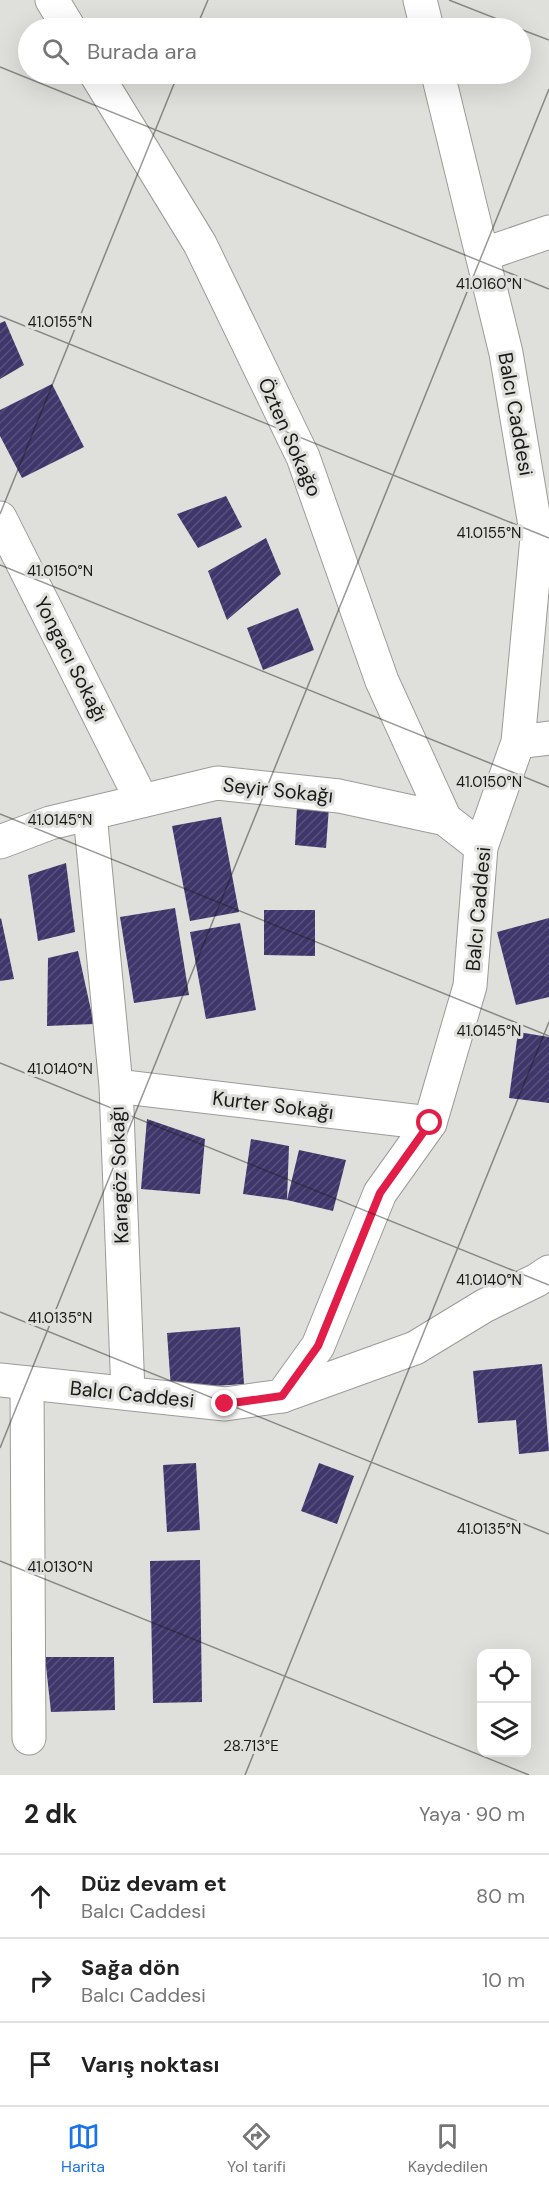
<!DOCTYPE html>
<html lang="tr">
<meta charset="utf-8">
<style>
:root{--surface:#fff;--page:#f2f2f2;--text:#222;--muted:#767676;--line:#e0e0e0;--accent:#1a73e8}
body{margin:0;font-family:"DM Sans",sans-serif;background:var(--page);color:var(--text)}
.controls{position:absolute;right:18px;bottom:18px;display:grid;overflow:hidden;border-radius:12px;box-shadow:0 6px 24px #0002}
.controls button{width:54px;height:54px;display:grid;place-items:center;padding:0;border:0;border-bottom:2px solid var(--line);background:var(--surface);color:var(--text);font:30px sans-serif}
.stop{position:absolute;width:18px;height:18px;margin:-14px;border:4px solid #e11d48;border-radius:50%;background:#fff}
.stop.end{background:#e11d48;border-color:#fff;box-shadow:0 2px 6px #0008}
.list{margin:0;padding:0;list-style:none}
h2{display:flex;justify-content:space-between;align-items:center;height:78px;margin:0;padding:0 24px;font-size:26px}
h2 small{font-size:20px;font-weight:400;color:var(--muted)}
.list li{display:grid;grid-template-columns:39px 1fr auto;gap:18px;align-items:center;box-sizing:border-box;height:84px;padding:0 24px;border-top:2px solid var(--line)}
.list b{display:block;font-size:22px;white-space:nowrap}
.list p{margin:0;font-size:20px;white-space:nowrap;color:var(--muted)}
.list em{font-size:20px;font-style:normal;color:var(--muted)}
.icon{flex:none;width:33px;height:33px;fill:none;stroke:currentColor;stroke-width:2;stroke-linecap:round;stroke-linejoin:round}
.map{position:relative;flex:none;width:549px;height:1775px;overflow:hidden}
.search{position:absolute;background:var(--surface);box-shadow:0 6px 24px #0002;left:18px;right:18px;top:18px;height:66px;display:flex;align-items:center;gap:15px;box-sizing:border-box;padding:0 21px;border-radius:33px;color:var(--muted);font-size:22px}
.sheet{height:330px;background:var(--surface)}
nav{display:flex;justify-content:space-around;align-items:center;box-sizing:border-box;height:84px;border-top:2px solid var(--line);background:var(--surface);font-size:16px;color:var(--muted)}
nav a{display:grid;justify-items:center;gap:3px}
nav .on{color:var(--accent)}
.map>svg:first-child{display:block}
</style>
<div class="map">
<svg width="549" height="1775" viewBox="0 0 549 1775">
<defs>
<pattern id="building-hatch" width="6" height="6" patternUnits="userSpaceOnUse" patternTransform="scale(1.5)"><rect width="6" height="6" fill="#3f376b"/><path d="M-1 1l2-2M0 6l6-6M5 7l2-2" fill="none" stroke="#58517b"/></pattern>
</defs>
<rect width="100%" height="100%" fill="#dfe0db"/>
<path fill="url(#building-hatch)" d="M 5,321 L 24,365 L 0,379 L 0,323 Z
M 52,384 L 84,447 L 22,478 L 0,436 L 0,410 Z
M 226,496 L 242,527 L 198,548 L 177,514 Z
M 266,538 L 281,574 L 227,620 L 208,571 Z
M 298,608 L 314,650 L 263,670 L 247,628 Z
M 297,806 L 329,807 L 326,848 L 295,845 Z
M 221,817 L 239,912 L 190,921 L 172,826 Z
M 66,863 L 75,932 L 38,941 L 28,875 Z
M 175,908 L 189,995 L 134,1003 L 120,917 Z
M 264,910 L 315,910 L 315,956 L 264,955 Z
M 1,918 L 14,979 L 0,981 L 0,919 Z
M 549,918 L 549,997 L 516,1005 L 497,932 Z
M 240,923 L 256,1010 L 206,1019 L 190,932 Z
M 78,951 L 94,1024 L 47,1026 L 48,958 Z
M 518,1032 L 549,1037 L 549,1103 L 509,1098 Z
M 147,1119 L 205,1139 L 200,1194 L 141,1189 Z
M 251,1139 L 289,1146 L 287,1200 L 299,1150 L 346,1160 L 333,1211 L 287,1200 L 243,1194 Z
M 240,1327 L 244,1384 L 171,1389 L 167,1333 Z
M 542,1364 L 549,1451 L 519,1454 L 516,1420 L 478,1423 L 473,1371 Z
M 196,1463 L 200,1530 L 167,1532 L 163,1465 Z
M 319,1463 L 354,1476 L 337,1524 L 301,1511 Z
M 200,1560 L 202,1702 L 153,1703 L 150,1561 Z
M 45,1657 L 114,1657 L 115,1710 L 51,1712 Z"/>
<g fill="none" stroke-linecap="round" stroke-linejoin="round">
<defs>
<path id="minor" d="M 52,0 L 69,28
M 420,0 L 427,28
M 96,74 L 200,244 L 303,457 L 382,681 L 445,819
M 482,255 L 549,232
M 0,518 L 142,801
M 518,742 L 549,738
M 90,814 L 116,1086 L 128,1393
M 0,842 L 50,823 L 217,783 L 339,796 L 445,819 L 481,847 L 518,742 L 537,537 L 506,353 L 438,74
M 116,1086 L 430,1123
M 27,1383 L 29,1738
M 282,1396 L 415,1348 L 484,1306 L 537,1280 L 549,1272"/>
<path id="tertiary" d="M 0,1380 L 225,1404 L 282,1396 L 318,1346 L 380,1193 L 430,1123 L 470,986 L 481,847"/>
</defs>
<use href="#minor" stroke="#9b9b97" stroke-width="35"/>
<use href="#tertiary" stroke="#9b9b97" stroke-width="35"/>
<use href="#minor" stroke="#fff" stroke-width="33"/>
<use href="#tertiary" stroke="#fff" stroke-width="33"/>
</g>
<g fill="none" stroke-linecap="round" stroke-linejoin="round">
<path stroke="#e11d48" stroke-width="8" d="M 225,1404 L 282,1396 L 318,1346 L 380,1193 L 430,1123"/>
</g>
<path fill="none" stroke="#1a1a19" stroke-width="1.5" stroke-opacity="0.45" d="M 449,0 L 520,28M 196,28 L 208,0M 520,29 L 549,40M 0,67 L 549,289M 0,316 L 549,538M 0,514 L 178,74M 0,565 L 549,787M 0,814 L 549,1036M 0,1063 L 549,1285M 0,1312 L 549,1534M 0,1448 L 549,89M 0,1561 L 529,1775M 245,1775 L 549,1022"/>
<g text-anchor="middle" stroke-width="6" stroke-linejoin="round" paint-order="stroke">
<g font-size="20" fill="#1a1a19" stroke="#dfe0db">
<text transform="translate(516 414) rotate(80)" y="7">Balcı Caddesi</text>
<text transform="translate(290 437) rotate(66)" y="7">Özten Sokağo</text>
<text transform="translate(71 659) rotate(63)" y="7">Yongacı Sokağı</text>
<text transform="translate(278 790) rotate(6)" y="7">Seyir Sokağı</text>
<text transform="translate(478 909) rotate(-85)" y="7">Balcı Caddesi</text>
<text transform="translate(273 1105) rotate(7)" y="7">Kurter Sokağı</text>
<text transform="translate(119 1175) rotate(-92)" y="7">Karagöz Sokağı</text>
<text transform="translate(132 1394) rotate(6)" y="7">Balcı Caddesi</text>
</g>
</g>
<g font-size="15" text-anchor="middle" fill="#1a1a19" stroke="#dfe0db" stroke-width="6" stroke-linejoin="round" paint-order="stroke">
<text x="489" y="289">41.0160°N</text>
<text x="60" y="327">41.0155°N</text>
<text x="489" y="538">41.0155°N</text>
<text x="60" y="576">41.0150°N</text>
<text x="489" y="787">41.0150°N</text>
<text x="60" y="825">41.0145°N</text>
<text x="489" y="1036">41.0145°N</text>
<text x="60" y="1074">41.0140°N</text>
<text x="489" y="1285">41.0140°N</text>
<text x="60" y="1323">41.0135°N</text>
<text x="489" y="1534">41.0135°N</text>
<text x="60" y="1572">41.0130°N</text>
<text x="251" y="1751">28.713°E</text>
</g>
</svg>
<div class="controls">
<button><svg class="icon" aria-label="locate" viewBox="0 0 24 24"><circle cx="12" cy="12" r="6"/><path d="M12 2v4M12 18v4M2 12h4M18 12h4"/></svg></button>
<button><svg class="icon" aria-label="layers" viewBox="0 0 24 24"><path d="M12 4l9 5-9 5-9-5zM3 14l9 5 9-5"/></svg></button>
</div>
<div class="stop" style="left:430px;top:1123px"></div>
<div class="stop end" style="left:225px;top:1404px"></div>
<div class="search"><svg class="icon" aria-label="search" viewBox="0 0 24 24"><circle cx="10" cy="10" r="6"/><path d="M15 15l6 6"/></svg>Burada ara</div>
</div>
<section class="sheet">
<h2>2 dk<small>Yaya · 90 m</small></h2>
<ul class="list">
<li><svg class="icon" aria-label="ahead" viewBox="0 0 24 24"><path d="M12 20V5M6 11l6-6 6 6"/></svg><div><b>Düz devam et</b><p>Balcı Caddesi</p></div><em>80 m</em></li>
<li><svg class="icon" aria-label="right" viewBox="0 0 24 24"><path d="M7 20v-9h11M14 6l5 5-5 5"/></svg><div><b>Sağa dön</b><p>Balcı Caddesi</p></div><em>10 m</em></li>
<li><svg class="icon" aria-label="arrive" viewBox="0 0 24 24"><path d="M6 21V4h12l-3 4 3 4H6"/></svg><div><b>Varış noktası</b></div></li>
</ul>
</section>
<nav>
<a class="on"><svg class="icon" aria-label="map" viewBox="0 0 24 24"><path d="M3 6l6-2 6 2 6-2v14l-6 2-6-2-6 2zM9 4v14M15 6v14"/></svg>Harita</a>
<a><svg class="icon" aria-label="directions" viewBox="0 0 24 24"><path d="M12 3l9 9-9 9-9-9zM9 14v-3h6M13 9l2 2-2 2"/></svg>Yol tarifi</a>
<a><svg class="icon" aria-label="saved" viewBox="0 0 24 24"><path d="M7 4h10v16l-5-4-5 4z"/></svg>Kaydedilen</a>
</nav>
